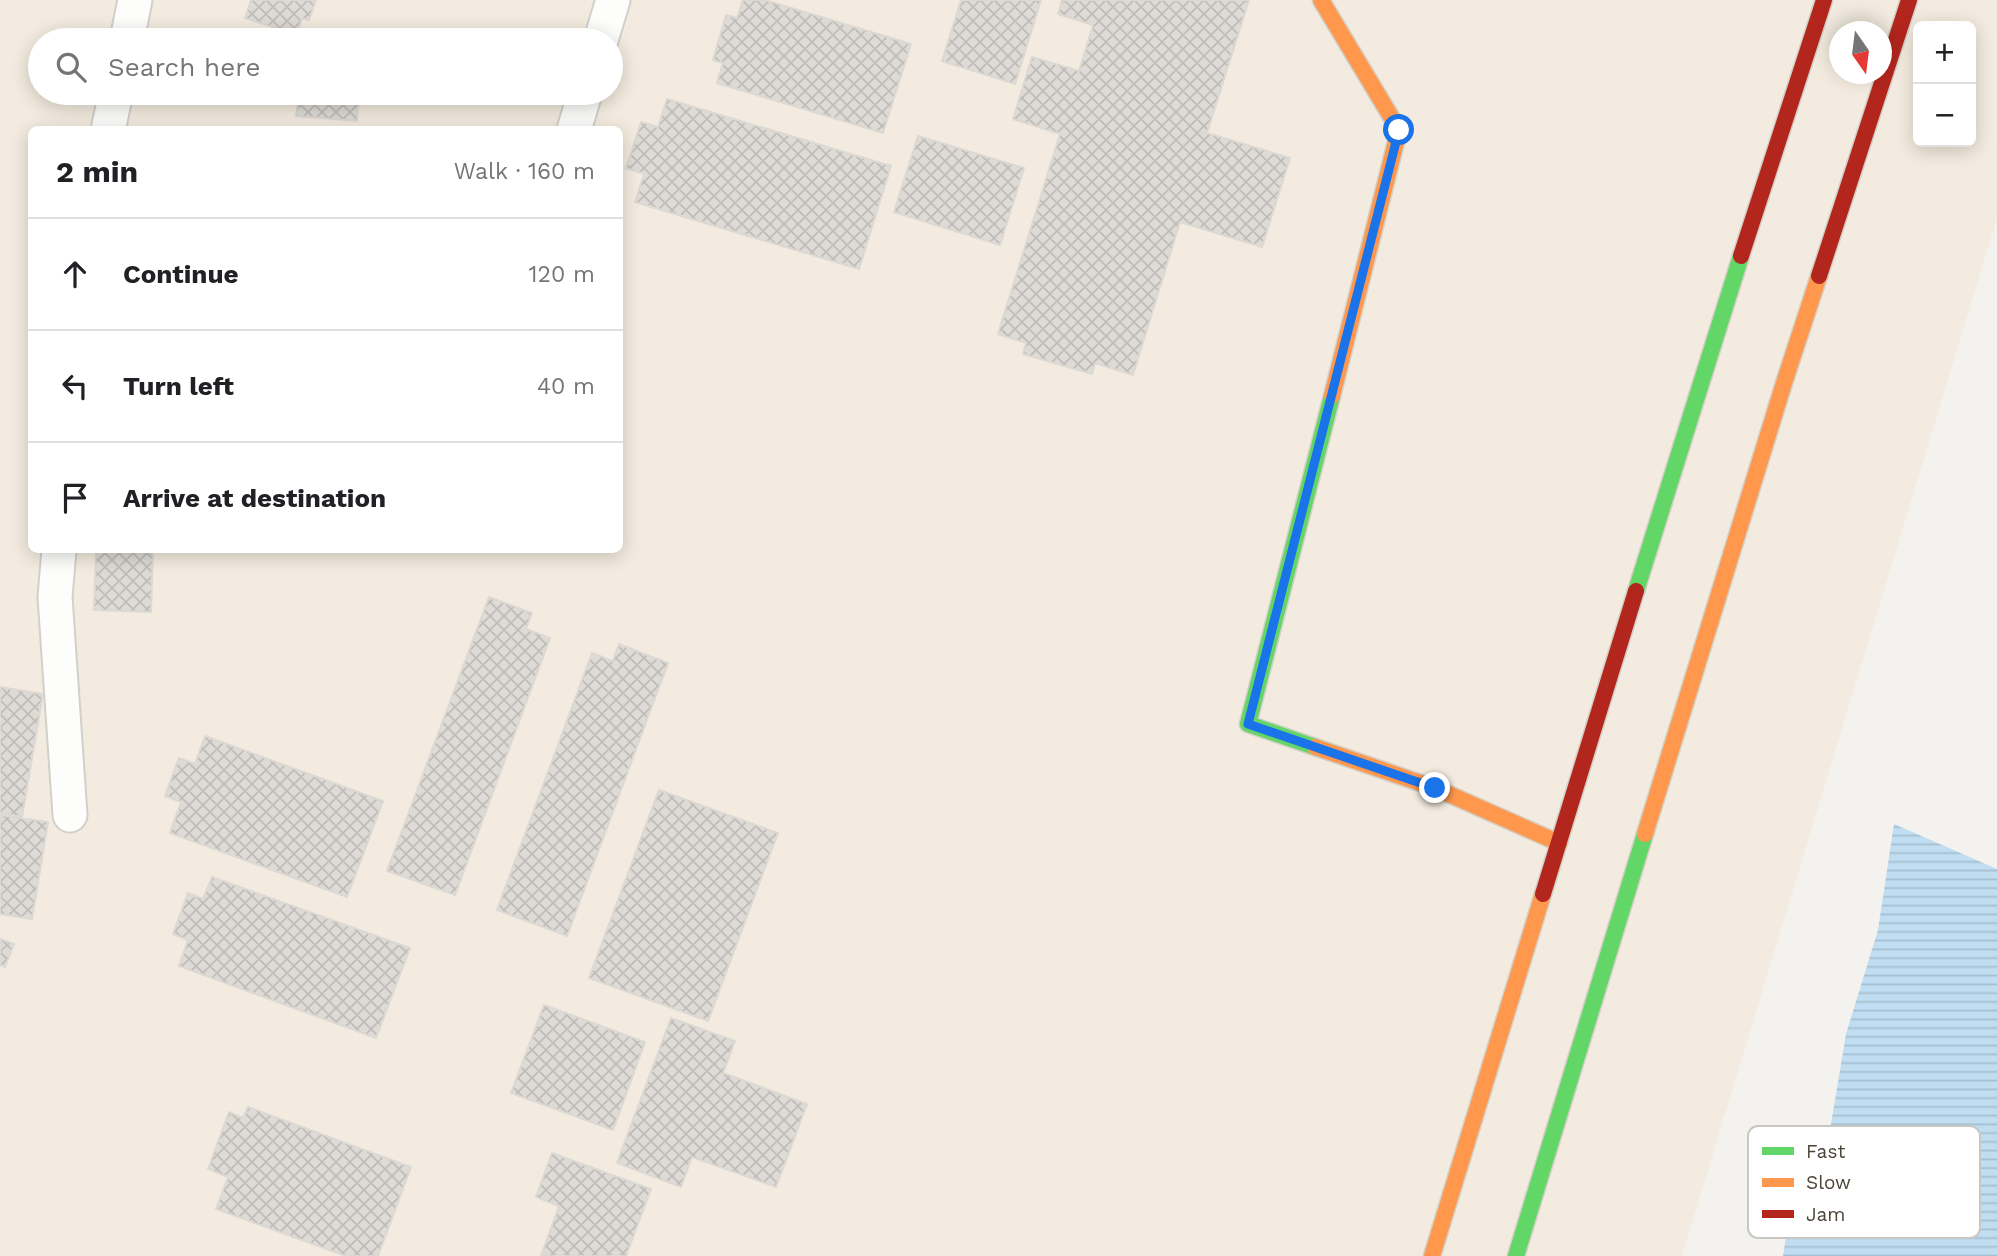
<!DOCTYPE html>
<meta charset="utf-8">
<style>
:root{--surface:#fff;--page:#f2f2f2;--text:#202124;--muted:#757577;--line:#e0e0e0}
body{margin:0;font-family:"Work Sans",sans-serif;background:var(--page);color:var(--text)}
.controls{position:absolute;right:21px;top:21px;display:grid;overflow:hidden;border-radius:10px;box-shadow:0 4px 18px #0003}
.controls button{width:63px;height:63px;display:grid;place-items:center;padding:0;border:0;border-bottom:2px solid var(--line);background:var(--surface);color:var(--text);font:35px sans-serif}
.compass{position:absolute;left:1829px;top:21px;width:63px;height:63px;border-radius:50%;background:var(--surface);box-shadow:0 4px 18px #0003;rotate:166deg}
.stop{position:absolute;width:21px;height:21px;margin:-16px;border:5px solid #1a73e8;border-radius:50%;background:#fff}
.stop.end{background:#1a73e8;border-color:#fff;box-shadow:0 2px 7px #0008}
.list{margin:0;padding:0;list-style:none}
h2{display:flex;justify-content:space-between;align-items:center;height:91px;margin:0;padding:0 28px;font-size:30px}
h2 small{font-size:23px;font-weight:400;color:var(--muted)}
.list li{display:grid;grid-template-columns:46px 1fr auto;gap:21px;align-items:center;box-sizing:border-box;height:112px;padding:0 28px;border-top:2px solid var(--line)}
.list b{display:block;font-size:26px;white-space:nowrap}
.list em{font-size:23px;font-style:normal;color:var(--muted)}
.icon{flex:none;width:38px;height:38px;fill:none;stroke:currentColor;stroke-width:2;stroke-linecap:round;stroke-linejoin:round}
.map{position:relative;flex:none;width:1997px;height:1256px;overflow:hidden}
.search{position:absolute;background:var(--surface);box-shadow:0 4px 18px #0003;left:28px;top:28px;width:595px;height:77px;display:flex;align-items:center;gap:18px;box-sizing:border-box;padding:0 24px;border-radius:38px;color:var(--muted);font-size:26px}
.panel{position:absolute;background:var(--surface);box-shadow:0 4px 18px #0003;left:28px;top:126px;width:595px;height:427px;border-radius:10px}
.map>svg:first-child{display:block}
</style>
<div class="map">
<svg width="1997" height="1256" viewBox="0 0 1997 1256">
<defs>
<pattern id="water-rules" width="6" height="5" patternUnits="userSpaceOnUse" patternTransform="scale(1.75)"><rect width="6" height="5" fill="#c0ddf1"/><path d="M0 2.5h6" fill="none" stroke="#a6bfcf"/></pattern>
<pattern id="building-cross-hatch" width="8" height="8" patternUnits="userSpaceOnUse" patternTransform="scale(1.75)"><rect width="8" height="8" fill="#dedbd6"/><path d="M0 0l8 8M0 8l8-8" fill="none" stroke="#c0bdb8"/></pattern>
</defs>
<rect width="100%" height="100%" fill="#f4f2ee"/>
<path fill="#f3ebdf" fill-rule="evenodd" d="M 0,0 L 1997,0 L 1997,218 L 1682,1256 L 0,1256 ZM 1918,26 L 1971,26 L 1971,142 L 1918,142 ZM 1840,32 L 1882,32 L 1882,74 L 1840,74 ZM 40,40 L 611,40 L 611,93 L 40,93 ZM 32,130 L 620,130 L 620,550 L 32,550 Z"/>
<path fill="url(#water-rules)" d="M 1894,824 L 1997,869 L 1997,1256 L 1783,1256 L 1790,1211 L 1830,1130 L 1846,1034 L 1878,930 Z"/>
<path fill="url(#building-cross-hatch)" stroke="#dcd9d4" stroke-width="2" d="M 251,0 L 316,0 L 309,20 L 302,18 L 297,35 L 245,18 Z
M 743,0 L 765,0 L 911,44 L 883,133 L 717,83 L 723,63 L 713,60 L 726,15 L 737,18 Z
M 961,0 L 1041,0 L 1015,84 L 942,61 Z
M 1062,0 L 1249,0 L 1207,133 L 1290,158 L 1262,247 L 1180,222 L 1133,375 L 1095,363 L 1092,374 L 1023,354 L 1026,343 L 998,334 L 1060,134 L 1013,119 L 1032,57 L 1079,71 L 1093,25 L 1058,14 Z
M 305,32 L 365,38 L 365,40 L 304,40 Z
M 299,93 L 359,93 L 357,121 L 296,116 Z
M 667,99 L 891,166 L 859,269 L 635,202 L 644,174 L 626,168 L 641,122 L 658,127 Z
M 918,136 L 1024,168 L 1000,245 L 894,212 Z
M 86,550 L 153,550 L 151,612 L 94,610 L 96,552 L 86,552 Z
M 489,597 L 532,613 L 526,629 L 550,638 L 455,895 L 387,871 Z
M 619,644 L 668,663 L 567,936 L 497,910 L 592,653 L 613,661 Z
M 0,687 L 43,694 L 22,817 L 0,813 Z
M 205,736 L 383,801 L 347,897 L 170,833 L 181,802 L 165,796 L 179,758 L 195,764 Z
M 659,790 L 778,833 L 708,1021 L 589,978 Z
M 0,815 L 48,822 L 32,919 L 0,914 Z
M 212,877 L 410,948 L 376,1038 L 179,966 L 188,940 L 173,934 L 188,893 L 203,899 Z
M 0,939 L 14,944 L 5,967 L 0,965 Z
M 544,1005 L 645,1042 L 613,1130 L 511,1093 Z
M 671,1018 L 735,1041 L 723,1073 L 807,1104 L 776,1187 L 692,1157 L 681,1187 L 617,1163 Z
M 248,1107 L 411,1167 L 378,1256 L 346,1256 L 216,1209 L 228,1177 L 208,1169 L 229,1112 L 243,1118 Z
M 552,1153 L 651,1189 L 626,1256 L 541,1256 L 559,1206 L 536,1197 Z"/>
<g fill="none" stroke-linecap="round" stroke-linejoin="round">
<defs>
<path id="street" d="M 127,40 L 135,0
M 601,40 L 613,0
M 108,130 L 116,93
M 574,130 L 585,93
M 59,550 L 55,597 L 70,815"/>
<path id="fast" d="M 1636,591 L 1741,256
M 1315,747 L 1248,724 L 1332,396
M 1516,1256 L 1645,834"/>
<path id="slow" d="M 1321,0 L 1399,130 L 1332,396
M 1315,747 L 1435,788 L 1559,843
M 1645,834 L 1784,383 L 1819,276
M 1432,1256 L 1543,894"/>
<path id="jam" d="M 1741,256 L 1824,0
M 1819,276 L 1909,0
M 1543,894 L 1636,591"/>
</defs>
<use href="#street" stroke="#d2d0cb" stroke-width="37"/>
<use href="#fast" stroke="#d3cfc5" stroke-width="19"/>
<use href="#slow" stroke="#d3cfc5" stroke-width="19"/>
<use href="#jam" stroke="#d3cfc5" stroke-width="19"/>
<use href="#street" stroke="#fdfdfc" stroke-width="33"/>
<use href="#fast" stroke="#63d668" stroke-width="16"/>
<use href="#slow" stroke="#ff974d" stroke-width="16"/>
<use href="#jam" stroke="#b3261e" stroke-width="16"/>
</g>
<g fill="none" stroke-linecap="round" stroke-linejoin="round">
<path stroke="#1a73e8" stroke-width="9" d="M 1399,130 L 1248,724 L 1435,788"/>
</g>
<rect x="1748" y="1126" width="232" height="112" rx="10" fill="#fff" stroke="#c9c7c4" stroke-width="2"/>
<rect x="1762" y="1147" width="32" height="8" fill="#63d668"/>
<rect x="1762" y="1178" width="32" height="9" fill="#ff974d"/>
<rect x="1762" y="1210" width="32" height="8" fill="#b3261e"/>
<g font-size="19" fill="#4b4439">
<text x="1806" y="1158">Fast</text>
<text x="1806" y="1189">Slow</text>
<text x="1806" y="1221">Jam</text>
</g>
</svg>
<div class="controls">
<button>+</button>
<button>−</button>
</div>
<svg class="compass" viewBox="-18 -18 36 36"><path d="M0-13l5 13h-10z" fill="#e53935"/><path d="M0 13l5-13h-10z" fill="#757577"/></svg>
<div class="stop" style="left:1399px;top:130px"></div>
<div class="stop end" style="left:1435px;top:788px"></div>
<div class="search"><svg class="icon" aria-label="search" viewBox="0 0 24 24"><circle cx="10" cy="10" r="6"/><path d="M15 15l6 6"/></svg>Search here</div>
<section class="panel">
<h2>2 min<small>Walk · 160 m</small></h2>
<ul class="list">
<li><svg class="icon" aria-label="ahead" viewBox="0 0 24 24"><path d="M12 20V5M6 11l6-6 6 6"/></svg><div><b>Continue</b></div><em>120 m</em></li>
<li><svg class="icon" aria-label="left" viewBox="0 0 24 24"><path d="M17 20v-9H6M10 6l-5 5 5 5"/></svg><div><b>Turn left</b></div><em>40 m</em></li>
<li><svg class="icon" aria-label="arrive" viewBox="0 0 24 24"><path d="M6 21V4h12l-3 4 3 4H6"/></svg><div><b>Arrive at destination</b></div></li>
</ul>
</section>
</div>
